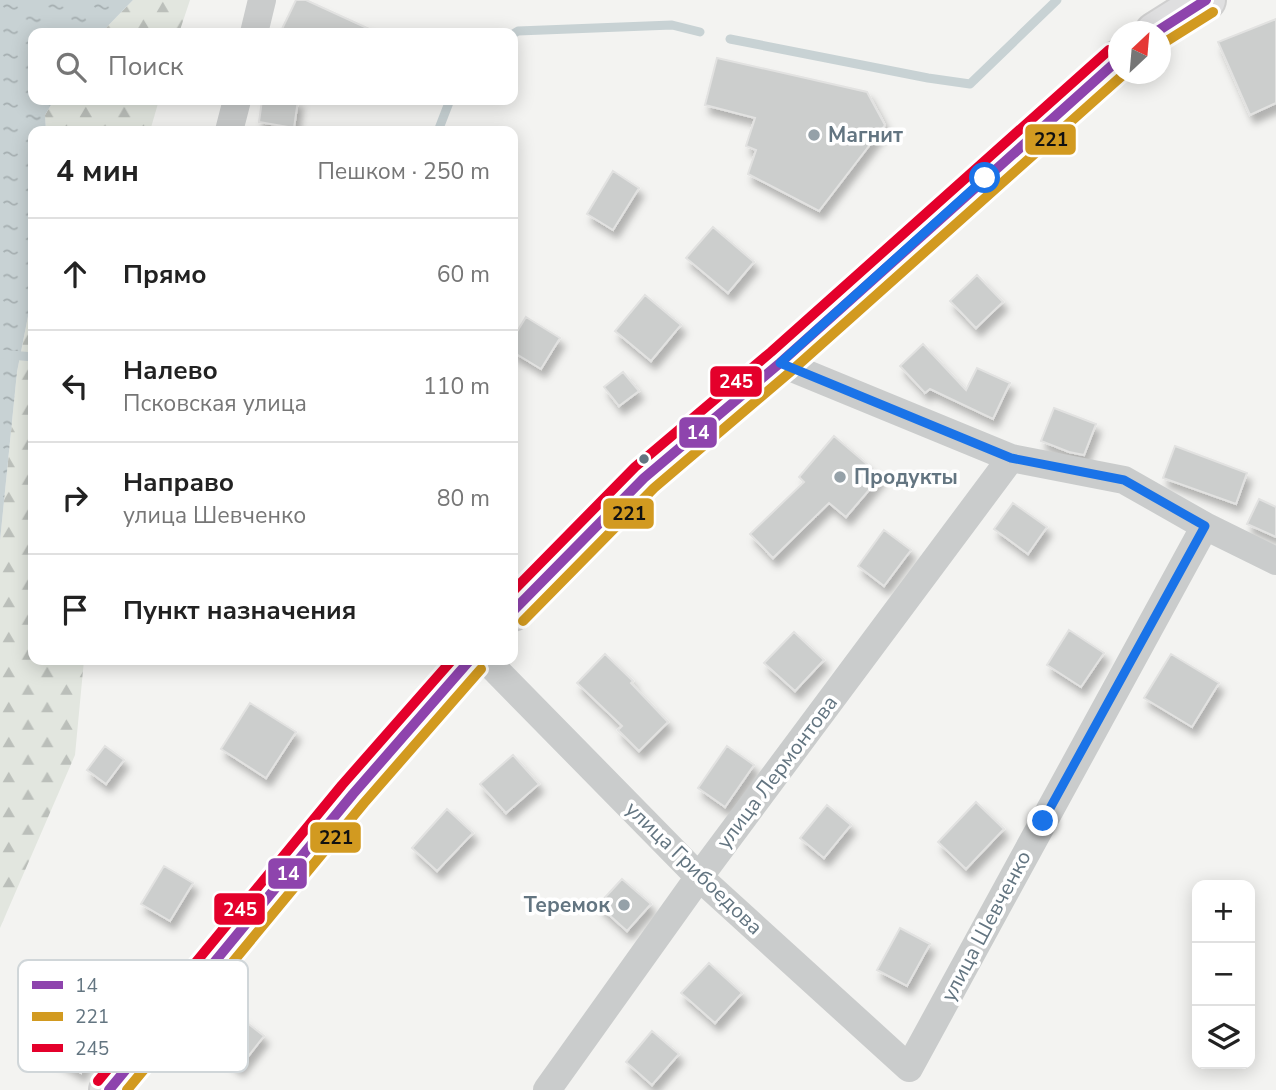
<!DOCTYPE html>
<html lang="ru">
<meta charset="utf-8">
<style>
:root{--surface:#fff;--page:#f6f6f6;--text:#222;--muted:#767676;--line:#e0e0e0}
body{margin:0;font-family:"Nunito Sans",sans-serif;background:var(--page);color:var(--text)}
.controls{position:absolute;right:21px;bottom:21px;display:grid;overflow:hidden;border-radius:14px;box-shadow:0 4px 18px #0003}
.controls button{width:63px;height:63px;display:grid;place-items:center;padding:0;border:0;border-bottom:2px solid var(--line);background:var(--surface);color:var(--text);font:35px sans-serif}
.compass{position:absolute;left:1108px;top:21px;width:63px;height:63px;border-radius:50%;background:var(--surface);box-shadow:0 4px 18px #0003;rotate:26deg}
.stop{position:absolute;width:21px;height:21px;margin:-16px;border:5px solid #1a73e8;border-radius:50%;background:#fff}
.stop.end{background:#1a73e8;border-color:#fff;box-shadow:0 2px 7px #0008}
.list{margin:0;padding:0;list-style:none}
h2{display:flex;justify-content:space-between;align-items:center;height:91px;margin:0;padding:0 28px;font-size:30px}
h2 small{font-size:23px;font-weight:400;color:var(--muted)}
.list li{display:grid;grid-template-columns:46px 1fr auto;gap:21px;align-items:center;box-sizing:border-box;height:112px;padding:0 28px;border-top:2px solid var(--line)}
.list b{display:block;font-size:26px;white-space:nowrap}
.list p{margin:0;font-size:23px;white-space:nowrap;color:var(--muted)}
.list em{font-size:23px;font-style:normal;color:var(--muted)}
.icon{flex:none;width:38px;height:38px;fill:none;stroke:currentColor;stroke-width:2;stroke-linecap:round;stroke-linejoin:round}
.map{position:relative;flex:none;width:1276px;height:1090px;overflow:hidden}
.search{position:absolute;background:var(--surface);box-shadow:0 4px 18px #0003;left:28px;top:28px;width:490px;height:77px;display:flex;align-items:center;gap:18px;box-sizing:border-box;padding:0 24px;border-radius:14px;color:var(--muted);font-size:26px}
.panel{position:absolute;background:var(--surface);box-shadow:0 4px 18px #0003;left:28px;top:126px;width:490px;height:539px;border-radius:14px}
.map>svg:first-child{display:block}
</style>
<div class="map">
<svg width="1276" height="1090" viewBox="0 0 1276 1090">
<defs>
<pattern id="forest-firs" width="22" height="20" patternUnits="userSpaceOnUse" patternTransform="scale(1.75)"><rect width="22" height="20" fill="#e2e6df"/><path d="M5 1l3.5 6h-7zM16 11l3.5 6h-7z" fill="#bbbfba"/></pattern>
<pattern id="water-ripples" width="26" height="14" patternUnits="userSpaceOnUse" patternTransform="scale(1.75)"><rect width="26" height="14" fill="#c8d2d4"/><path d="M2 4q2-2 4 0t4 0M15 11q2-2 4 0t4 0" fill="none" stroke="#a6afb1"/></pattern>
<filter id="shadow"><feDropShadow dx="4.5" dy="8" stdDeviation="3.5" flood-color="#0004"/></filter>
</defs>
<rect width="100%" height="100%" fill="#f3f3f1"/>
<path fill="url(#forest-firs)" d="M 133,0 L 190,0 L 179,33 L 101,33 Z
M 54,100 L 159,100 L 150,131 L 46,131 L 45,115 Z
M 33,291 L 33,660 L 84,660 L 75,755 L 0,928 L 0,541 L 17,372 Z"/>
<path fill="url(#water-ripples)" d="M 0,0 L 133,0 L 101,33 L 33,33 L 33,100 L 54,100 L 45,115 L 46,131 L 33,131 L 33,291 L 17,372 L 0,541 Z"/>
<g fill="none" stroke-linecap="round" stroke-linejoin="round">
<path stroke="#c8d2d4" stroke-width="9" d="M 513,34 L 518,31 L 672,25 L 700,32
M 730,39 L 928,78 L 970,84 L 1057,0
M 438,131 L 450,100
M 0,354 L 33,357"/>
</g>
<path fill="#cccecd" stroke="#e2e2e1" stroke-width="2" filter="url(#shadow)" d="M 296,0 L 306,0 L 378,33 L 280,33 Z
M 1276,19 L 1276,103 L 1250,115 L 1218,42 Z
M 717,58 L 867,92 L 885,125 L 819,211 L 748,174 L 756,150 L 746,146 L 755,118 L 705,105 Z
M 262,100 L 298,100 L 294,128 L 259,122 Z
M 613,171 L 639,188 L 613,230 L 587,214 Z
M 713,227 L 754,262 L 728,293 L 686,258 Z
M 977,275 L 1003,302 L 976,328 L 950,301 Z
M 645,295 L 681,325 L 651,361 L 615,331 Z
M 526,317 L 560,338 L 541,369 L 513,352 L 513,338 Z
M 923,344 L 966,390 L 977,368 L 1010,383 L 993,419 L 930,389 L 925,393 L 900,366 Z
M 623,372 L 639,391 L 619,406 L 604,387 Z
M 1054,408 L 1096,424 L 1084,455 L 1069,452 L 1041,441 Z
M 834,436 L 881,476 L 846,517 L 829,503 L 773,558 L 750,534 L 804,482 L 799,477 Z
M 1175,446 L 1247,473 L 1236,504 L 1163,478 Z
M 1259,499 L 1276,507 L 1276,537 L 1247,524 Z
M 1013,503 L 1047,527 L 1028,554 L 994,529 Z
M 884,530 L 911,550 L 884,586 L 858,566 Z
M 1069,630 L 1104,653 L 1081,687 L 1047,665 Z
M 794,632 L 824,660 L 795,691 L 764,663 Z
M 605,654 L 633,681 L 631,683 L 668,722 L 639,751 L 618,730 L 622,726 L 577,683 Z
M 1171,654 L 1219,683 L 1192,727 L 1144,698 Z
M 250,703 L 296,732 L 266,778 L 221,749 Z
M 105,746 L 124,760 L 106,784 L 87,770 Z
M 727,746 L 754,765 L 725,807 L 698,788 Z
M 513,755 L 539,784 L 506,813 L 480,784 Z
M 976,802 L 1004,829 L 966,869 L 938,842 Z
M 827,805 L 851,825 L 824,858 L 800,838 Z
M 447,809 L 473,833 L 437,871 L 412,848 Z
M 164,866 L 193,883 L 170,921 L 141,904 Z
M 622,879 L 651,904 L 627,931 L 598,905 Z
M 900,928 L 930,944 L 907,986 L 877,970 Z
M 709,963 L 742,993 L 715,1023 L 681,993 Z
M 60,1009 L 90,1026 L 83,1037 L 97,1045 L 81,1073 L 38,1049 Z
M 237,1015 L 264,1036 L 239,1068 L 212,1048 Z
M 652,1031 L 679,1054 L 652,1085 L 626,1062 Z"/>
<g fill="none" stroke-linecap="round" stroke-linejoin="round">
<defs>
<path id="primary" d="M 1155,32 L 1206,0
M 513,611 L 644,478 L 780,363 L 1118,60
M 109,1090 L 353,794 L 470,660"/>
</defs>
<use href="#primary" stroke="#cfcfcf" stroke-width="42"/>
<path stroke="#cacccc" stroke-width="28" d="M 254,33 L 262,0
M 229,131 L 237,100
M 780,363 L 1011,458 L 1124,480 L 1205,526 L 1276,561
M 486,660 L 699,877 L 909,1068 L 1205,526
M 547,1090 L 699,877 L 1011,458"/>
<use href="#primary" stroke="#dfdfe0" stroke-width="38"/>
<defs>
<path id="bus-1" d="M 1156,32 L 1206,0
M 513,611 L 644,478 L 780,363 L 1118,60
M 109,1090 L 353,794 L 470,660"/>
<path id="bus-2" d="M 1162,44 L 1213,12
M 523,621 L 654,488 L 789,373 L 1124,74
M 127,1090 L 364,803 L 481,669"/>
<path id="bus-3" d="M 513,591 L 635,467 L 771,352 L 1109,50
M 98,1081 L 342,785 L 452,660"/>
</defs>
<use href="#bus-1" stroke="#fff" stroke-width="16"/>
<use href="#bus-2" stroke="#fff" stroke-width="16"/>
<use href="#bus-3" stroke="#fff" stroke-width="16"/>
<use href="#bus-1" stroke="#8e44ad" stroke-width="10"/>
<use href="#bus-2" stroke="#d29a20" stroke-width="10"/>
<use href="#bus-3" stroke="#e4002b" stroke-width="10"/>
</g>
<g fill="none" stroke-linecap="round" stroke-linejoin="round">
<path stroke="#1a73e8" stroke-width="9" d="M 985,178 L 780,363 L 1011,458 L 1124,480 L 1205,526 L 1043,821"/>
</g>
<g fill="#95a1a8" stroke="#fff" stroke-width="2.5">
<circle cx="814" cy="135" r="7"/>
<circle cx="840" cy="477" r="7"/>
<circle cx="624" cy="905" r="7"/>
</g>
<circle fill="#637581" stroke="#fff" stroke-width="2.5" cx="644" cy="459" r="6"/>
<g text-anchor="middle" stroke-width="7" stroke-linejoin="round" paint-order="stroke">
<g font-size="21" font-weight="bold" fill="#637581" stroke="#fff" text-anchor="start">
<text x="828" y="142">Магнит</text>
<text x="854" y="484">Продукты</text>
<text x="610" y="912" text-anchor="end">Теремок</text>
</g>
<g font-size="21" fill="#637581" stroke="#fff">
<text transform="translate(777 772) rotate(-53)" y="7">улица Лермонтова</text>
<text transform="translate(694 868) rotate(44)" y="7">улица Грибоедова</text>
<text transform="translate(986 926) rotate(-62)" y="7">улица Шевченко</text>
</g>
</g>
<rect x="18" y="960" width="230" height="112" rx="10" fill="#fff" stroke="#d0d6d9" stroke-width="2"/>
<rect x="32" y="981" width="31" height="8" fill="#8e44ad"/>
<rect x="32" y="1012" width="31" height="9" fill="#d29a20"/>
<rect x="32" y="1044" width="31" height="8" fill="#e4002b"/>
<g font-size="19" fill="#637581">
<text x="75" y="992">14</text>
<text x="75" y="1023">221</text>
<text x="75" y="1055">245</text>
</g>
<g stroke="#fff" stroke-width="2.5">
<rect x="1024" y="123" width="53" height="33" rx="7" fill="#d29a20"/>
<rect x="709" y="365" width="54" height="33" rx="7" fill="#e4002b"/>
<rect x="678" y="416" width="40" height="33" rx="7" fill="#8e44ad"/>
<rect x="602" y="497" width="53" height="33" rx="7" fill="#d29a20"/>
<rect x="309" y="821" width="53" height="33" rx="7" fill="#d29a20"/>
<rect x="267" y="857" width="41" height="33" rx="7" fill="#8e44ad"/>
<rect x="213" y="892" width="53" height="34" rx="7" fill="#e4002b"/>
</g>
<g font-size="19" text-anchor="middle" font-weight="bold" fill="#fff">
<text x="736" y="388">245</text>
<text x="698" y="439">14</text>
<text x="288" y="880">14</text>
<text x="240" y="916">245</text>
</g>
<g font-size="19" text-anchor="middle" font-weight="bold" fill="#111">
<text x="1051" y="146">221</text>
<text x="629" y="520">221</text>
<text x="336" y="844">221</text>
</g>
</svg>
<div class="controls">
<button>+</button>
<button>−</button>
<button><svg class="icon" aria-label="layers" viewBox="0 0 24 24"><path d="M12 4l9 5-9 5-9-5zM3 14l9 5 9-5"/></svg></button>
</div>
<svg class="compass" viewBox="-18 -18 36 36"><path d="M0-13l5 13h-10z" fill="#e53935"/><path d="M0 13l5-13h-10z" fill="#767676"/></svg>
<div class="stop" style="left:985px;top:178px"></div>
<div class="stop end" style="left:1043px;top:821px"></div>
<div class="search"><svg class="icon" aria-label="search" viewBox="0 0 24 24"><circle cx="10" cy="10" r="6"/><path d="M15 15l6 6"/></svg>Поиск</div>
<section class="panel">
<h2>4 мин<small>Пешком · 250 m</small></h2>
<ul class="list">
<li><svg class="icon" aria-label="ahead" viewBox="0 0 24 24"><path d="M12 20V5M6 11l6-6 6 6"/></svg><div><b>Прямо</b></div><em>60 m</em></li>
<li><svg class="icon" aria-label="left" viewBox="0 0 24 24"><path d="M17 20v-9H6M10 6l-5 5 5 5"/></svg><div><b>Налево</b><p>Псковская улица</p></div><em>110 m</em></li>
<li><svg class="icon" aria-label="right" viewBox="0 0 24 24"><path d="M7 20v-9h11M14 6l5 5-5 5"/></svg><div><b>Направо</b><p>улица Шевченко</p></div><em>80 m</em></li>
<li><svg class="icon" aria-label="arrive" viewBox="0 0 24 24"><path d="M6 21V4h12l-3 4 3 4H6"/></svg><div><b>Пункт назначения</b></div></li>
</ul>
</section>
</div>
